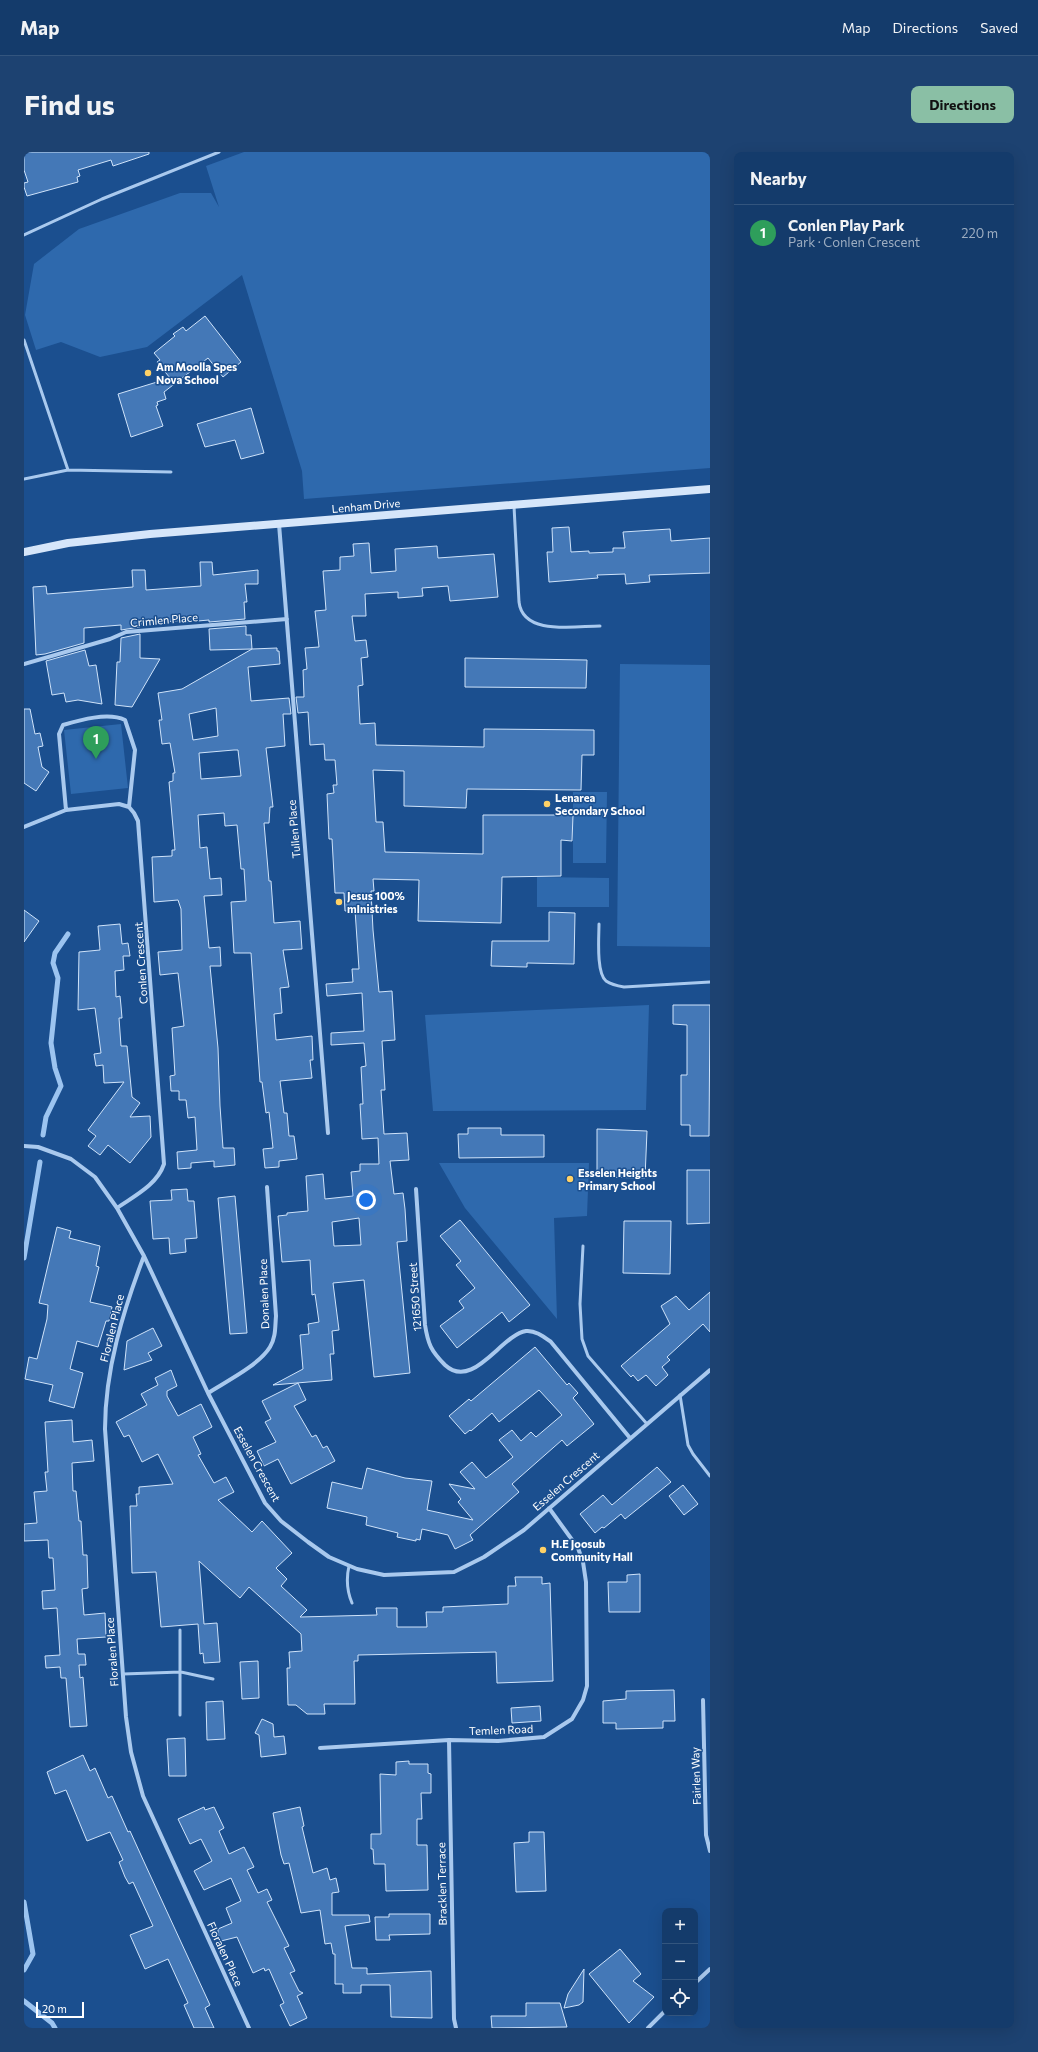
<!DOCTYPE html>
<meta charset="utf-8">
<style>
:root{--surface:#143b6b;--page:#1d4271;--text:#f1f3f6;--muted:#9dadc1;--line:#33557e;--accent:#8abfa5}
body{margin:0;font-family:Commissioner,sans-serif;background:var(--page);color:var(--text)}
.controls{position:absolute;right:12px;bottom:12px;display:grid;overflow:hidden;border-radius:8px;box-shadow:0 4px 16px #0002}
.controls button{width:36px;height:36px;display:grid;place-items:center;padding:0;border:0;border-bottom:1px solid var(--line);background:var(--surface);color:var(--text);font:20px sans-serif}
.scale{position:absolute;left:12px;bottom:10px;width:48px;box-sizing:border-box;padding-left:4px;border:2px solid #fff;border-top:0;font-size:11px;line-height:14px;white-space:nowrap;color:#fff;-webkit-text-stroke:3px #1b4f8f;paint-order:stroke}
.you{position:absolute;left:342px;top:1048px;width:14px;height:14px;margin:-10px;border:3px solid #fff;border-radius:50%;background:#1a73e8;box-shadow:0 0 0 6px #1a73e833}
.badge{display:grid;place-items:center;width:26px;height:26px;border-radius:50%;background:var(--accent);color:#fff;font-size:13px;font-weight:700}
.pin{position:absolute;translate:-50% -33px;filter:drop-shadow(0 1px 2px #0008)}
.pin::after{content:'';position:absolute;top:21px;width:14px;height:12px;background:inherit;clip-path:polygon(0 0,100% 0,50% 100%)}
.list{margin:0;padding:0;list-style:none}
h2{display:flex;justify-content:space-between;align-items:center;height:52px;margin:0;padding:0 16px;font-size:17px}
h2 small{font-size:13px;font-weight:400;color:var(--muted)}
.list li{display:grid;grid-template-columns:26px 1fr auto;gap:12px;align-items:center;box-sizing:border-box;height:56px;padding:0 16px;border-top:1px solid var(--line)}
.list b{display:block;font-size:15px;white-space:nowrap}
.list p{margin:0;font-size:13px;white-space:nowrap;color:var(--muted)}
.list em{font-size:13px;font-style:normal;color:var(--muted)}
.icon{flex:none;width:22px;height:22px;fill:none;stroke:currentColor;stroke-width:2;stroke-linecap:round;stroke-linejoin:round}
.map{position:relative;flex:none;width:686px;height:1876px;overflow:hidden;border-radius:8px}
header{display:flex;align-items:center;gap:24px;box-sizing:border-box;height:56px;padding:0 20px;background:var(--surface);border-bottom:1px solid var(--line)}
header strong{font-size:19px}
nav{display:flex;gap:22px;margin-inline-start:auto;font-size:14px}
.intro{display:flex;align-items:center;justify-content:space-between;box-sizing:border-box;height:96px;padding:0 24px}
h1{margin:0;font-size:28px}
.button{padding:10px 18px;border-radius:8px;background:var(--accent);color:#111;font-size:14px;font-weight:700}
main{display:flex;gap:24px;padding:0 24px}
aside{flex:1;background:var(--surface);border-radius:8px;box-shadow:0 4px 16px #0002}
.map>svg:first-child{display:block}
</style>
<header>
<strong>Map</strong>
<nav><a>Map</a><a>Directions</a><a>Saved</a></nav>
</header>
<div class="intro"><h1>Find us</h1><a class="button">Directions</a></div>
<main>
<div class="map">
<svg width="686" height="1876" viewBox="0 0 686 1876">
<rect width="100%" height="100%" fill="#1b4f8f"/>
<path fill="#2e69ad" d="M 220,0 L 686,0 L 686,316 L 280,347 L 278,319 L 218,123 L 123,195 L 76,205 L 37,190 L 12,198 L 1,163 L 10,112 L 55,77 L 156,41 L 187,41 L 195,55 L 182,14 Z
M 596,512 L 686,513 L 686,795 L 593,794 Z
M 97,572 L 104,636 L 47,642 L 40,578 Z
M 549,640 L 583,640 L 582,711 L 549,711 Z
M 513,725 L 585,726 L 585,755 L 513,755 Z
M 625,853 L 622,958 L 409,959 L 401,863 Z
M 415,1011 L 565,1011 L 563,1064 L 530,1066 L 533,1167 L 441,1056 Z"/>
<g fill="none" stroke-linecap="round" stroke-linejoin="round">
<path stroke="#9cc4f0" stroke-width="5" d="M 19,983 L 22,965 L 37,934 L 31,916 L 27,891 L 34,826 L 29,811 L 31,801 L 44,782
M 0,1106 L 16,1010
M 0,1750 L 9,1802 L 0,1818
M 0,1849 L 28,1871 L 31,1876"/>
</g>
<path fill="#4478b7" stroke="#cfe3fa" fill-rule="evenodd" d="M 0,0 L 125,0 L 125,2 L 89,14 L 87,8 L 54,18 L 56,24 L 53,25 L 54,30 L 3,44 L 0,35 L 0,31 L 4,30 L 0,18 Z
M 181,164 L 217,210 L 199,225 L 184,206 L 140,240 L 142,247 L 133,250 L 134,253 L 132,254 L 139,274 L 107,285 L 94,242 L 146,226 L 133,210 L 136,208 L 130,201 L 151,184 L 149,182 L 159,175 L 162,179 Z
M 227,256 L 240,301 L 217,307 L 211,288 L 181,295 L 173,272 Z
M 545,375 L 547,400 L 565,399 L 565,401 L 589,400 L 589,396 L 601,396 L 599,380 L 646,377 L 647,389 L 686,386 L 686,421 L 625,423 L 626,430 L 602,432 L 601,422 L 573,423 L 574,426 L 525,430 L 523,400 L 529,400 L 528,376 Z
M 345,391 L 347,421 L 372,419 L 371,397 L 413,394 L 414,406 L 470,402 L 474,445 L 426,449 L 424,434 L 398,436 L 399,444 L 374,446 L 374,440 L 341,442 L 342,464 L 328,464 L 331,489 L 342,488 L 344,505 L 337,506 L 339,533 L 334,534 L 336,572 L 351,571 L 352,593 L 460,595 L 460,577 L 570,578 L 570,603 L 558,603 L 557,638 L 443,637 L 442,656 L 380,654 L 380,619 L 349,618 L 352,670 L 359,670 L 361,700 L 459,702 L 459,663 L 549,663 L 548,689 L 537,688 L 537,724 L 478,725 L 477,771 L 394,769 L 395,728 L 349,727 L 350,739 L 347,739 L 349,778 L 355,840 L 368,839 L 371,888 L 358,889 L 361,938 L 357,938 L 360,982 L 383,981 L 385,1008 L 366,1009 L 370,1042 L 379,1041 L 381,1057 L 383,1089 L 373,1090 L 386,1221 L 350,1225 L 340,1128 L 309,1131 L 315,1178 L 308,1179 L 310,1202 L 306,1202 L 308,1228 L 249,1233 L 279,1217 L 276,1183 L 285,1182 L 284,1172 L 295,1170 L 291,1142 L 288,1143 L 286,1108 L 258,1110 L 254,1064 L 263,1063 L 263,1061 L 284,1059 L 282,1024 L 299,1022 L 301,1047 L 329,1044 L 327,1020 L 336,1019 L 336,1012 L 355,1012 L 354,986 L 338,987 L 336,952 L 339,952 L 337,915 L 342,914 L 340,891 L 307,893 L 307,881 L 340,879 L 338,841 L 303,844 L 302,832 L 329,830 L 328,817 L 335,817 L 331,758 L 321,759 L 320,741 L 311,741 L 308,687 L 305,687 L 303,642 L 310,641 L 309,633 L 313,633 L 311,608 L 301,608 L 300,592 L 286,593 L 284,560 L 274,561 L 272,545 L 280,545 L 279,518 L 283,517 L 281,496 L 295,495 L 291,459 L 302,458 L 299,419 L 316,418 L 316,405 L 330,404 L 329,392 ZM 335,1066 L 337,1093 L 310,1094 L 308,1070 Z
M 176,410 L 188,410 L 189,423 L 234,418 L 234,432 L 221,432 L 223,450 L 220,450 L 221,467 L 185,470 L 185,468 L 162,470 L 162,468 L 116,472 L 116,475 L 97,478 L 97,473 L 60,476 L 60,491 L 21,502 L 12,503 L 9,435 L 22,434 L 23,442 L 109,435 L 108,418 L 121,418 L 122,438 L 177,434 Z
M 222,474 L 222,483 L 227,483 L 228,497 L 186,498 L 185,477 Z
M 116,482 L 116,506 L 136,507 L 108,555 L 91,553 L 93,510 L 96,510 L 97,486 Z
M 253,496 L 253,499 L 255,499 L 256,512 L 224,515 L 227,549 L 265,546 L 267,562 L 259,562 L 261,594 L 242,596 L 249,655 L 246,655 L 245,671 L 240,671 L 245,729 L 247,729 L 250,771 L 276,769 L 278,797 L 259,798 L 265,835 L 256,836 L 258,861 L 250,862 L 252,888 L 288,884 L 289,908 L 286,908 L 288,926 L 256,929 L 260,961 L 263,961 L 265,984 L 270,984 L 273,1007 L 255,1009 L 255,1015 L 241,1016 L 239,997 L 249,996 L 245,960 L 242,961 L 238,930 L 236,930 L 227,801 L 210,801 L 207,750 L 222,749 L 220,717 L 217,717 L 213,673 L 201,674 L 200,661 L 174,663 L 176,696 L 183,695 L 186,727 L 197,726 L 198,743 L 180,744 L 185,796 L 196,795 L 197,814 L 186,814 L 194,896 L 196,954 L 199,996 L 210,996 L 211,1013 L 190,1015 L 190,1009 L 167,1011 L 167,1016 L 154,1017 L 153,1000 L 173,998 L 171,965 L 164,966 L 162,948 L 155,948 L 155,939 L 147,939 L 146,924 L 151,923 L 148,876 L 160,874 L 154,821 L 136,823 L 134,800 L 158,798 L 157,757 L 154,748 L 130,750 L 128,705 L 148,704 L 148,698 L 151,698 L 145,630 L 149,629 L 149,621 L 151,621 L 146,591 L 138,592 L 135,568 L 138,568 L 134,541 L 158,537 L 228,497 ZM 192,556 L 194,584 L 169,588 L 165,562 ZM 210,598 L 214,598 L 217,624 L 177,627 L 175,601 Z
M 61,498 L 65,514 L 72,513 L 78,552 L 54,548 L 42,550 L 40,541 L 28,543 L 22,509 Z
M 441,506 L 563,508 L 562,536 L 441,535 Z
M 0,557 L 6,557 L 11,582 L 16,581 L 19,594 L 14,595 L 18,615 L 25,620 L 12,639 L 0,631 Z
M 0,758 L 15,769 L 0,790 Z
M 525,760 L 551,761 L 550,812 L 503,811 L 503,815 L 467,814 L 468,789 L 525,789 Z
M 96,772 L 98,792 L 104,791 L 106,804 L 99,804 L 100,818 L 91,819 L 92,845 L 96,844 L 97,854 L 98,866 L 95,866 L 97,894 L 103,894 L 108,945 L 116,951 L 106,965 L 126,964 L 127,985 L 106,1011 L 84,993 L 76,1003 L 64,994 L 72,984 L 64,978 L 100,930 L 80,931 L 79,913 L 72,914 L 70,902 L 77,901 L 71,856 L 54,858 L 55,800 L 76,798 L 74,774 Z
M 649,853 L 686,853 L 685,984 L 666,984 L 666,973 L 657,973 L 657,923 L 663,923 L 663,873 L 649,872 Z
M 444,976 L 477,976 L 477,983 L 520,983 L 520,1005 L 435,1006 L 434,982 L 444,982 Z
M 573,977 L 623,979 L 621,1026 L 573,1025 Z
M 663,1018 L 686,1018 L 686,1071 L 663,1072 Z
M 163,1037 L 164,1049 L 170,1049 L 173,1086 L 161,1087 L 162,1100 L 146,1102 L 145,1086 L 129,1087 L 126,1049 L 148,1048 L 147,1038 Z
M 211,1044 L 223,1181 L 206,1182 L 194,1046 Z
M 436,1068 L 506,1153 L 485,1170 L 478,1160 L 433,1196 L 416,1174 L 440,1156 L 435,1149 L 451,1136 L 432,1113 L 437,1109 L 416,1084 Z
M 600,1069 L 647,1069 L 646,1122 L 599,1121 Z
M 33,1075 L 47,1079 L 45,1086 L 76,1094 L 72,1114 L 75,1115 L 66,1150 L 88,1155 L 85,1169 L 82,1169 L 74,1195 L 53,1189 L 46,1217 L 59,1221 L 50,1256 L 25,1249 L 29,1233 L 1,1227 L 5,1205 L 13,1207 L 23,1167 L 24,1153 L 15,1151 Z
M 686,1140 L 686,1180 L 679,1172 L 643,1205 L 646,1208 L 638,1215 L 644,1223 L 632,1234 L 622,1223 L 614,1229 L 609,1223 L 607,1225 L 597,1214 L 646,1172 L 637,1154 L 652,1144 L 665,1158 Z
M 129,1176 L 138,1194 L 124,1201 L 128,1208 L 100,1218 L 103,1189 Z
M 511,1195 L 543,1233 L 545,1231 L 554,1241 L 549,1246 L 570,1272 L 543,1294 L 538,1288 L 488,1332 L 495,1340 L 446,1383 L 449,1388 L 431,1397 L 424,1383 L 398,1377 L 396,1388 L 392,1387 L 392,1389 L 373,1385 L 374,1381 L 342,1373 L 343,1365 L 303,1356 L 308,1330 L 338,1337 L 343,1316 L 381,1326 L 408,1329 L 403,1358 L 449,1368 L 434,1350 L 437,1347 L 425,1332 L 451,1337 L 436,1320 L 448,1310 L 462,1326 L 489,1305 L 475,1288 L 488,1278 L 497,1289 L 507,1280 L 512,1285 L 538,1263 L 515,1238 L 475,1270 L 468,1261 L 447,1279 L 446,1278 L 441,1282 L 425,1264 L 445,1247 L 447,1249 Z
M 147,1218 L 153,1234 L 143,1239 L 143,1244 L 154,1264 L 177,1252 L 188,1275 L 169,1285 L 177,1302 L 174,1303 L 190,1331 L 202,1325 L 210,1340 L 194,1348 L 228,1380 L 238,1369 L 268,1401 L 252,1416 L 263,1427 L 257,1434 L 283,1458 L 276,1465 L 353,1463 L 352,1456 L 373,1456 L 373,1475 L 403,1475 L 402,1460 L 419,1460 L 419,1455 L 484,1452 L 484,1434 L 492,1434 L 491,1425 L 518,1425 L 518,1432 L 526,1431 L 529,1529 L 473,1531 L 472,1500 L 334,1503 L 334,1509 L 330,1509 L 331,1552 L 300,1552 L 301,1562 L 283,1562 L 272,1553 L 264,1553 L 263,1516 L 266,1516 L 265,1500 L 278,1499 L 277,1482 L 225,1435 L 216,1446 L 175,1409 L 180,1472 L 193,1471 L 196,1510 L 180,1511 L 179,1501 L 176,1502 L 174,1472 L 137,1475 L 132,1420 L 108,1421 L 106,1354 L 113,1354 L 112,1342 L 115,1342 L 115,1335 L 149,1332 L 134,1302 L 118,1310 L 105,1283 L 100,1285 L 92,1270 L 123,1253 L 117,1242 L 134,1233 L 131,1226 Z
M 274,1231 L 282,1248 L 270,1254 L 288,1285 L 292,1283 L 299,1296 L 303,1294 L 311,1309 L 267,1332 L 254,1307 L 240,1314 L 233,1299 L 252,1290 L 241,1270 L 247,1267 L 238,1249 Z
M 48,1268 L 49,1290 L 68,1288 L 70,1309 L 48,1311 L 49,1339 L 52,1339 L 55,1369 L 57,1369 L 59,1403 L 63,1403 L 64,1436 L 58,1437 L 60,1463 L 81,1461 L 82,1485 L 53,1487 L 54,1502 L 61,1502 L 62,1513 L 55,1513 L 56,1526 L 59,1525 L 63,1574 L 46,1575 L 42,1526 L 37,1526 L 36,1515 L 22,1516 L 21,1504 L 36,1503 L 33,1456 L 19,1457 L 18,1439 L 31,1438 L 29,1406 L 25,1406 L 24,1388 L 0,1389 L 0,1372 L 13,1371 L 10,1340 L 23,1339 L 21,1320 L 24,1320 L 21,1270 Z
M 633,1315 L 647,1330 L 601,1367 L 597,1362 L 580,1376 L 578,1375 L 571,1381 L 556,1362 L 579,1343 L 588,1353 Z
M 659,1333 L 674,1352 L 660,1363 L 645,1344 Z
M 616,1422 L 616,1460 L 585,1460 L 584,1430 L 603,1430 L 603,1423 Z
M 234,1509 L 235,1546 L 218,1547 L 216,1510 Z
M 650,1538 L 651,1569 L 639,1569 L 639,1576 L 592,1577 L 592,1571 L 579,1571 L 579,1549 L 602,1547 L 602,1539 Z
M 199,1549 L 201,1587 L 183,1588 L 182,1550 Z
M 516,1554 L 517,1569 L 488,1571 L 487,1556 Z
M 238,1567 L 249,1572 L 250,1585 L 260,1584 L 262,1602 L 237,1605 L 235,1583 L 231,1581 Z
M 161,1586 L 162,1624 L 145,1624 L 143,1587 Z
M 59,1603 L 66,1619 L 71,1616 L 84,1646 L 88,1644 L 104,1680 L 106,1679 L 121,1712 L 186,1853 L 181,1856 L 190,1876 L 170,1876 L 160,1853 L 164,1851 L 144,1807 L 121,1817 L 106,1783 L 129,1774 L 109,1730 L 105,1732 L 101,1725 L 95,1710 L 99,1708 L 86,1680 L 63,1689 L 42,1638 L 31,1642 L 23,1620 Z
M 385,1609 L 385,1612 L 404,1612 L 404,1621 L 407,1622 L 407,1641 L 397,1641 L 398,1667 L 393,1667 L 393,1693 L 403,1693 L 404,1738 L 362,1739 L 361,1712 L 350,1712 L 349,1697 L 347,1697 L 347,1682 L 357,1682 L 356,1622 L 372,1623 L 372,1610 Z
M 180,1655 L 181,1658 L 190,1655 L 200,1676 L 195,1679 L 205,1702 L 220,1695 L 230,1715 L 223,1718 L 234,1741 L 243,1737 L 248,1748 L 243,1750 L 265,1794 L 260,1796 L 271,1819 L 266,1821 L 275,1839 L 279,1841 L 273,1844 L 283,1866 L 266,1874 L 256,1853 L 260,1851 L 245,1817 L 241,1819 L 240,1816 L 229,1821 L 213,1785 L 197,1789 L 194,1782 L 194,1777 L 208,1771 L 202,1756 L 217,1749 L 207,1726 L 180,1738 L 170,1719 L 188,1709 L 177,1687 L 166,1692 L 154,1667 Z
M 276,1655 L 280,1674 L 278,1675 L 289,1721 L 303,1716 L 306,1728 L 312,1726 L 315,1740 L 308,1741 L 308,1763 L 345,1763 L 346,1770 L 321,1774 L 328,1816 L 343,1816 L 343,1822 L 407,1819 L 408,1866 L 367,1865 L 366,1833 L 337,1833 L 337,1841 L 319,1841 L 319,1832 L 311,1832 L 311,1802 L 309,1802 L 307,1791 L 301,1792 L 296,1758 L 277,1761 L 265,1711 L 260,1712 L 257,1703 L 249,1661 Z
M 505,1680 L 520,1680 L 522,1739 L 492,1740 L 490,1691 L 505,1690 Z
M 365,1762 L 406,1762 L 406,1782 L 365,1783 L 366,1788 L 352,1788 L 351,1765 L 365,1765 Z
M 596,1797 L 617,1822 L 609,1829 L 630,1845 L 605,1871 L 565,1822 Z
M 560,1817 L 559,1850 L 555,1853 L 540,1856 L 544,1842 Z
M 502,1851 L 536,1851 L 543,1875 L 468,1876 L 467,1864 L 502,1864 Z"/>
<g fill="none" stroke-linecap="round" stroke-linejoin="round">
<path stroke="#a9c9ee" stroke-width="3" d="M 0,83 L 78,47 L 195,0
M 0,188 L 44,318
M 0,327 L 44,318 L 147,320
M 490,354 L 495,450 C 499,484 551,474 576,474
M 575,772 C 575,785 572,820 582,829 C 588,833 594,834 600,835 L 686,830
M 559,1094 L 556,1152 L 558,1187 L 564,1204 L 623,1272
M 656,1243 L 664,1293 L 669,1302 L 686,1324
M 325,1414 C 322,1427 323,1439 328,1451
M 156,1478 L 156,1563
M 99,1522 L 157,1520 L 189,1527"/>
<path stroke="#a9c9ee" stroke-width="4" d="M 255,372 L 304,981
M 0,512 L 86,487 L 102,480 L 263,467
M 42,658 L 35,582 L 39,573 C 56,568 84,560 101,568 L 111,598 L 105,655
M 0,675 L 42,658 L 95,652 L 105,655 L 110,661 L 114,669 L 140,1012 C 133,1033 110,1044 93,1056
M 0,994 L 14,995 L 47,1007 L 71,1025 L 93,1056 L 120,1104 L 184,1241 L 241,1351 L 257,1369 L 284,1390 L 305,1405 L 333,1417 L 360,1423 L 430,1420 L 460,1405 L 500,1378 L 686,1218
M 392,1037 L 401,1173 C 404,1192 407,1199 421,1213 C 449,1239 477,1183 502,1179 C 511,1178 520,1185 527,1190 L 606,1286
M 120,1104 C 99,1159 81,1218 81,1277 L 102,1565 L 107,1600 L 119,1644 L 225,1876
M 184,1241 C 203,1229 235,1213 246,1195 C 252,1185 251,1175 252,1164 L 243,1035
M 679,1548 L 682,1683 L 686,1699
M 425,1588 L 430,1867 L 432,1876
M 296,1596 L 425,1588 L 474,1589 L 520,1585 L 548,1567 L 559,1548 L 563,1534 L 562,1430 L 559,1410 L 554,1396 L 525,1356
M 671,1831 L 686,1817
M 624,1876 L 641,1859"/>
<path stroke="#d6e6fa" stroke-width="8" d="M 0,400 L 44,391 L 126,382 L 686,337"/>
</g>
<g fill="#ffd166" stroke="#1b4f8f" stroke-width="1.5">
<circle cx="124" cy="221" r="4"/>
<circle cx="523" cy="652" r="4"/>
<circle cx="315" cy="750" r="4"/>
<circle cx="546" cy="1027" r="4"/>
<circle cx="519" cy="1398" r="4"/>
</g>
<g text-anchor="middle" stroke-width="3" stroke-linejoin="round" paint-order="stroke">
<g font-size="11" font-weight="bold" fill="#fff" stroke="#1b4f8f" text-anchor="start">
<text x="132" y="219">Am Moolla Spes<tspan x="132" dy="13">Nova School</tspan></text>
<text x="531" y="650">Lenarea<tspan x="531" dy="13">Secondary School</tspan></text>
<text x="323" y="748">Jesus 100%<tspan x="323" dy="13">mInistries</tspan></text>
<text x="554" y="1025">Esselen Heights<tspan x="554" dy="13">Primary School</tspan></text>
<text x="527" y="1396">H.E Joosub<tspan x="527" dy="13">Community Hall</tspan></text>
</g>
<g font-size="11" fill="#fff" stroke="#1b4f8f">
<text transform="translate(342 354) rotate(-5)" y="4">Lenham Drive</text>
<text transform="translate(140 468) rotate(-5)" y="4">Crimlen Place</text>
<text transform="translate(270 677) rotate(-95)" y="4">Tullen Place</text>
<text transform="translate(117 811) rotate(-94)" y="4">Conlen Crescent</text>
<text transform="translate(240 1142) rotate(-92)" y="4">Donalen Place</text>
<text transform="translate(391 1145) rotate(-94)" y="4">121650 Street</text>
<text transform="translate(88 1176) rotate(-76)" y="4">Floralen Place</text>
<text transform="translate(233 1312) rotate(61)" y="4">Esselen Crescent</text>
<text transform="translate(542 1329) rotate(-41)" y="4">Esselen Crescent</text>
<text transform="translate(88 1500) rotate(-94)" y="4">Floralen Place</text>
<text transform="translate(477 1578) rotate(-2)" y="4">Temlen Road</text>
<text transform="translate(672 1624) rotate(-92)" y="4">Fairlen Way</text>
<text transform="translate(418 1732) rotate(-91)" y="4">Bracklen Terrace</text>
<text transform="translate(201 1802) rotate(65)" y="4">Floralen Place</text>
</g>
</g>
</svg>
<div class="controls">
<button>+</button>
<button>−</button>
<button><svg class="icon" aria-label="locate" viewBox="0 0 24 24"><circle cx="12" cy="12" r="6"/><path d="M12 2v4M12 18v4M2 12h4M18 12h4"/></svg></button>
</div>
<div class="scale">20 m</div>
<div class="you"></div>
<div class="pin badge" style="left:72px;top:607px;background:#2e9e5b">1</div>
</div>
<aside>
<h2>Nearby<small></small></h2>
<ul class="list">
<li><span class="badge" style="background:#2e9e5b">1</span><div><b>Conlen Play Park</b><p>Park · Conlen Crescent</p></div><em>220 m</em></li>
</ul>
</aside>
</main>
